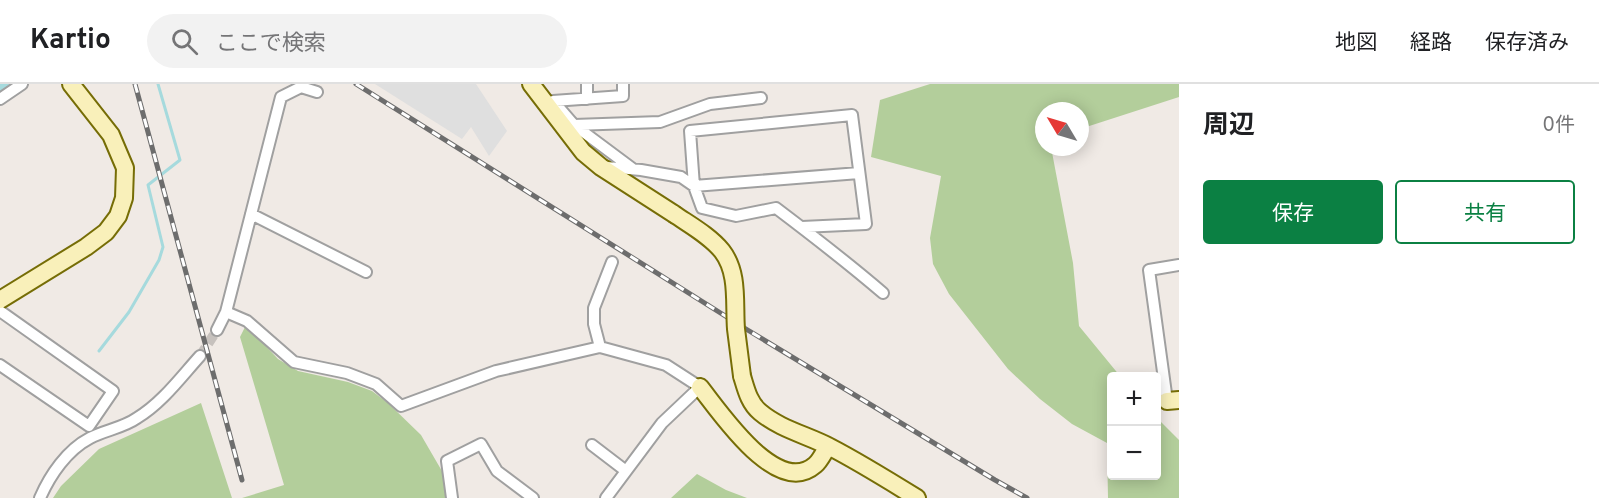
<!DOCTYPE html>
<html lang="ja">
<meta charset="utf-8">
<style>
:root{--surface:#fff;--page:#f2f2f2;--text:#202124;--muted:#757577;--line:#e0e0e0;--accent:#0b8043}
body{margin:0;font-family:Overpass,"Noto Sans JP",sans-serif;background:var(--page);color:var(--text)}
.controls{position:absolute;right:18px;bottom:18px;display:grid;overflow:hidden;border-radius:6px;box-shadow:0 3px 15px #0003}
.controls button{width:54px;height:54px;display:grid;place-items:center;padding:0;border:0;border-bottom:2px solid var(--line);background:var(--surface);color:var(--text);font:30px sans-serif}
.compass{position:absolute;left:1035px;top:18px;width:54px;height:54px;border-radius:50%;background:var(--surface);box-shadow:0 3px 15px #0003;rotate:308deg}
.list{margin:0;padding:0;list-style:none}
h2{display:flex;justify-content:space-between;align-items:center;height:78px;margin:0;padding:0 24px;font-size:26px}
h2 small{font-size:20px;font-weight:400;color:var(--muted)}
.actions{display:flex;gap:12px;padding:18px 24px}
.actions a{flex:1;padding:14px 0;border:2px solid var(--accent);border-radius:6px;text-align:center;font-size:21px;color:var(--accent)}
.actions .main{background:var(--accent);color:#fff}
.icon{flex:none;width:33px;height:33px;fill:none;stroke:currentColor;stroke-width:2;stroke-linecap:round;stroke-linejoin:round}
.map{position:relative;flex:none;width:1179px;height:414px;overflow:hidden}
header{display:flex;align-items:center;gap:36px;box-sizing:border-box;height:84px;padding:0 30px;background:var(--surface);border-bottom:2px solid var(--line)}
header strong{font-size:28px}
nav{display:flex;gap:33px;margin-inline-start:auto;font-size:21px}
.search{width:420px;height:54px;background:var(--page);display:flex;align-items:center;gap:15px;box-sizing:border-box;padding:0 21px;border-radius:33px;color:var(--muted);font-size:22px}
main{display:flex}
aside{flex:1;background:var(--surface)}
.map>svg:first-child{display:block}
</style>
<header>
<strong>Kartio</strong>
<div class="search"><svg class="icon" aria-label="search" viewBox="0 0 24 24"><circle cx="10" cy="10" r="6"/><path d="M15 15l6 6"/></svg>ここで検索</div>
<nav><a>地図</a><a>経路</a><a>保存済み</a></nav>
</header>
<main>
<div class="map">
<svg width="1179" height="414" viewBox="0 0 1179 414">
<rect width="100%" height="100%" fill="#f0eae5"/>
<path fill="#b3ce9b" d="M 930,0 L 1179,0 L 1179,13 L 1080,45 L 1080,27 L 1044,27 L 1044,63 L 1051,63 L 1073,179 L 1079,242 L 1120,292 L 1112,292 L 1112,392 L 1156,392 L 1157,334 L 1179,356 L 1179,414 L 1108,414 L 1107,359 L 1072,340 L 1040,315 L 1008,285 L 949,210 L 933,180 L 930,154 L 941,92 L 871,73 L 880,16 Z
M 246,241 L 278,275 L 298,287 L 348,298 L 372,307 L 388,319 L 421,351 L 446,394 L 445,414 L 242,414 L 284,401 L 240,253 Z
M 201,319 L 232,414 L 53,414 L 61,402 L 99,365 Z
M 697,390 L 726,406 L 747,414 L 671,414 Z"/>
<path fill="#dfdfdf" d="M 375,0 L 476,0 L 507,47 L 489,72 L 471,43 L 462,55 Z"/>
<g fill="none" stroke-linecap="round" stroke-linejoin="round">
<path stroke="#a6dadd" stroke-width="3" d="M 99,267 L 129,228 L 159,176 L 163,163 L 148,101 L 180,76 L 158,0"/>
<path stroke="#a6dadd" stroke-width="16" d="M 0,3 L 5,0"/>
<path stroke="#c6c1bd" stroke-width="10" stroke-dasharray="10 5" stroke-linecap="butt" d="M 200,272 L 217,246"/>
<defs>
<path id="street" d="M 587,0 L 587,15
M 317,8 L 301,3 L 281,13 L 226,228 L 247,237 L 294,278 L 347,289 L 376,300 L 401,322 L 496,287 L 600,263 L 666,281 L 700,303 L 662,339 L 606,414
M 0,15 L 22,0
M 553,17 L 623,12 L 623,0
M 555,19 L 574,41 L 633,85
M 574,41 L 660,38 L 710,20 L 761,14
M 606,83 L 641,86 L 681,93 L 694,102 L 859,89
M 251,130 L 366,188
M 802,143 L 866,140 L 852,31 L 690,47 L 694,102 L 702,124 L 736,132 L 776,124 C 813,152 848,179 883,209
M 0,227 L 113,307 L 89,342 L 0,281
M 217,246 L 226,228
M 600,263 L 594,240 L 594,224 L 612,178
M 1167,317 L 1149,186 L 1179,181
M 592,361 L 626,387
M 40,414 C 50,391 67,366 90,354 C 105,346 123,344 137,334 C 162,319 181,293 200,272
M 452,414 L 447,377 L 481,360 L 497,387 L 533,414"/>
<path id="secondary" d="M 531,0 L 583,68 L 601,83 L 674,130
M 0,216 L 86,163 L 106,148 L 118,132 L 124,114 L 125,84 L 111,51 L 71,0
M 742,292 C 746,305 749,319 760,328 C 780,345 807,351 830,363 C 859,378 888,396 917,414
M 700,303 C 720,328 777,414 815,381 C 820,377 824,368 828,362
M 1167,317 L 1179,316"/>
</defs>
<use href="#street" stroke="#a0a0a0" stroke-width="14"/>
<use href="#secondary" stroke="#766d06" stroke-width="20"/>
<use href="#street" stroke="#fff" stroke-width="10"/>
<use href="#secondary" stroke="#f9f0ba" stroke-width="16"/>
<defs>
<path id="rail" d="M 135,0 L 242,396
M 356,0 L 746,245 L 995,396 L 1027,414"/>
</defs>
<use href="#rail" stroke="#6d6d6d" stroke-width="5"/>
<use href="#rail" stroke="#fff" stroke-width="3" stroke-dasharray="9" stroke-linecap="butt"/>
<defs>
<path id="secondary-bridge" d="M 674,130 C 690,141 710,152 722,167 C 739,189 734,219 736,245 C 738,261 740,276 742,292"/>
</defs>
<use href="#secondary-bridge" stroke="#766d06" stroke-width="20" stroke-linecap="butt"/>
<use href="#secondary-bridge" stroke="#f9f0ba" stroke-width="16"/>
</g>
</svg>
<div class="controls">
<button>+</button>
<button>−</button>
</div>
<svg class="compass" viewBox="-18 -18 36 36"><path d="M0-13l5 13h-10z" fill="#e53935"/><path d="M0 13l5-13h-10z" fill="#757577"/></svg>
</div>
<aside>
<h2>周辺<small>0件</small></h2>
<ul class="list">
</ul>
<div class="actions"><a class="main">保存</a><a>共有</a></div>
</aside>
</main>
